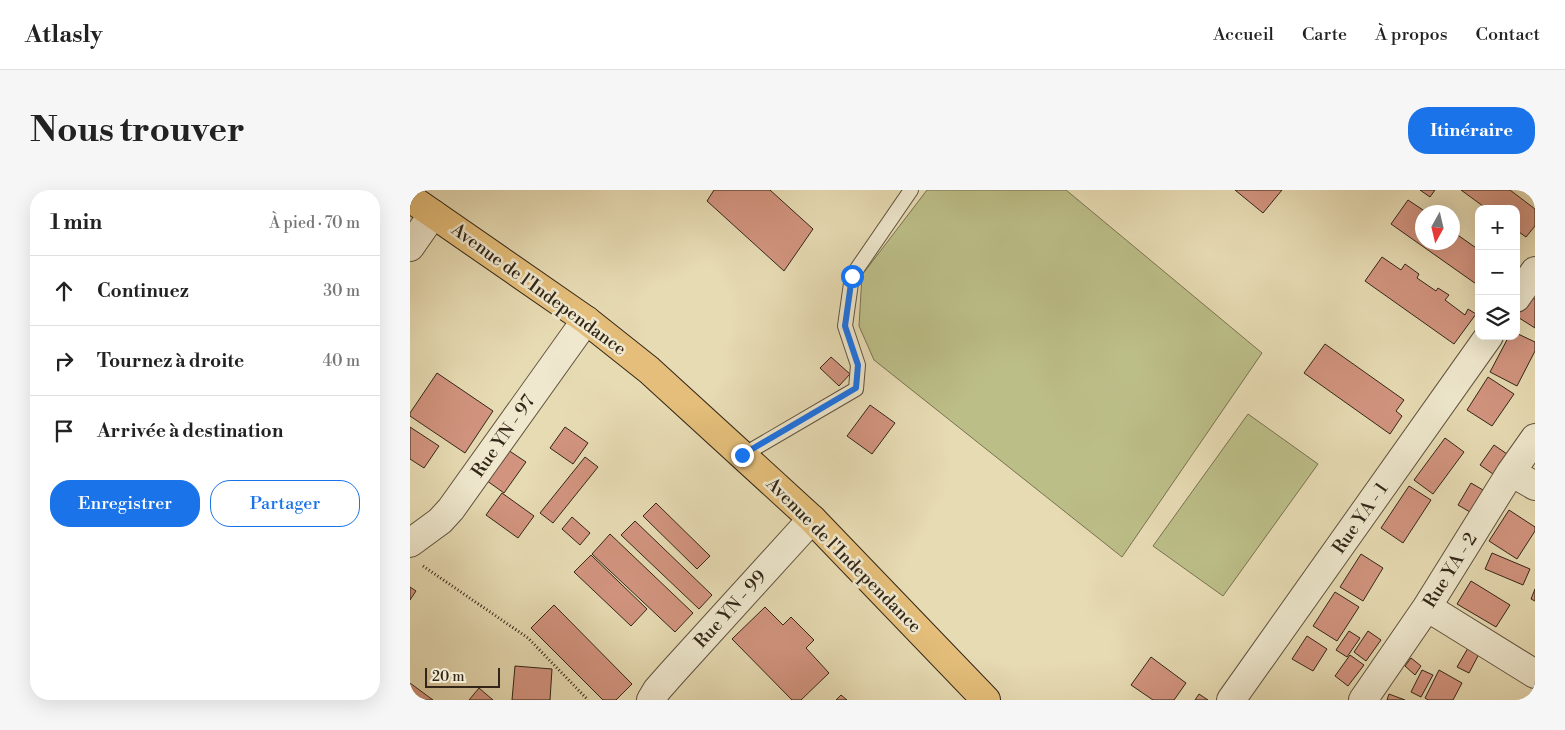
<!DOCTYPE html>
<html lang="fr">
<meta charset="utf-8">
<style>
:root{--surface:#fff;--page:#f6f6f6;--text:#222;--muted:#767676;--line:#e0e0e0;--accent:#1a73e8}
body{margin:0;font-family:"Libre Bodoni",serif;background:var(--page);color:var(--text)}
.controls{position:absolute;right:15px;top:15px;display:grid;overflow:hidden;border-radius:10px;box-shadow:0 5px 20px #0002}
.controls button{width:45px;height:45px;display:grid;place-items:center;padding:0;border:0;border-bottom:1px solid var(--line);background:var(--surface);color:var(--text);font:25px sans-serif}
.compass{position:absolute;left:1005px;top:15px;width:45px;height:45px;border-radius:50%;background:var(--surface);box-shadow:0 5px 20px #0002;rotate:188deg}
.scale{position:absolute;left:15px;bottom:12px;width:75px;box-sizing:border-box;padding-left:5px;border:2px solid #332618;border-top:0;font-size:14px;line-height:18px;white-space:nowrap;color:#332618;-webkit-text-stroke:4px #efe8ce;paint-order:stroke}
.stop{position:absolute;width:15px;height:15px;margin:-11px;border:4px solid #1a73e8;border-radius:50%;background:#fff}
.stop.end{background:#1a73e8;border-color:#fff;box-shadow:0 1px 5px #0008}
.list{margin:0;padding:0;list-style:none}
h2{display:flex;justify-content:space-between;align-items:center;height:65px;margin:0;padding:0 20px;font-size:21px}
h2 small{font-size:16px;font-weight:400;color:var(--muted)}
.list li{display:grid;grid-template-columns:32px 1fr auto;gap:15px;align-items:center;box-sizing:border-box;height:70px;padding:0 20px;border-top:1px solid var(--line)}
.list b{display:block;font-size:19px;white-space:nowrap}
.list em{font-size:16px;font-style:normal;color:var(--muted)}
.actions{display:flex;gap:10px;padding:15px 20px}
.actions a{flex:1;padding:11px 0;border:1px solid var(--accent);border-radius:20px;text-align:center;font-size:18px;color:var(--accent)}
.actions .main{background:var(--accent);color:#fff}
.icon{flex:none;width:28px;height:28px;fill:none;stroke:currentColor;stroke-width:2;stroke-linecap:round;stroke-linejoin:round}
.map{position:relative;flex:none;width:1125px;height:510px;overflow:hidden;border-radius:20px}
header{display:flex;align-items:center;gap:30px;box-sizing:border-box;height:70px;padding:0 25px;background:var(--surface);border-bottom:1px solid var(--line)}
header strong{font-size:24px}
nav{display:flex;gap:28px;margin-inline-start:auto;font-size:18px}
.intro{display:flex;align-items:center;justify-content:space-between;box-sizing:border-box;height:120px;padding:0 30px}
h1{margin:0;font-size:35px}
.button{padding:12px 22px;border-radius:20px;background:var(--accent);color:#fff;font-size:18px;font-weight:700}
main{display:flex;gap:30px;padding:0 30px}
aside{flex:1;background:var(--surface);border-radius:20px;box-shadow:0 5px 20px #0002}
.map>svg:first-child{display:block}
</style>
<header>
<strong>Atlasly</strong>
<nav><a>Accueil</a><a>Carte</a><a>À propos</a><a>Contact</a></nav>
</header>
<div class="intro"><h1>Nous trouver</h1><a class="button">Itinéraire</a></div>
<main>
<aside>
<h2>1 min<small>À pied · 70 m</small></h2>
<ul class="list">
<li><svg class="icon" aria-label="ahead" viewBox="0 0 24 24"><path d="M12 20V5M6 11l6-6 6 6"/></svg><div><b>Continuez</b></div><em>30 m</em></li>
<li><svg class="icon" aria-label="right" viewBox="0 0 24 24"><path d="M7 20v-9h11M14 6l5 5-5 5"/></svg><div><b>Tournez à droite</b></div><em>40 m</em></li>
<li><svg class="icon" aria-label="arrive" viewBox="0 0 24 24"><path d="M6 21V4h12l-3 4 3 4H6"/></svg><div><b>Arrivée à destination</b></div></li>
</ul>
<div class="actions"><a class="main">Enregistrer</a><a>Partager</a></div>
</aside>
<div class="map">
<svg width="1125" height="510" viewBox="0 0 1125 510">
<rect width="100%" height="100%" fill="#e7dbb3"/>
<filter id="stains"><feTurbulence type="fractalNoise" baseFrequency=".004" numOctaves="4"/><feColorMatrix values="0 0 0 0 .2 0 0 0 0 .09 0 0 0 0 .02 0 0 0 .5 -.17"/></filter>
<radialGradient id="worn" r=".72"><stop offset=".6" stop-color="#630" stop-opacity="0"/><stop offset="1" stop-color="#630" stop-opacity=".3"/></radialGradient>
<path fill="#bcbe88" stroke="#787250" d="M 517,0 L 656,0 L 852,163 L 712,367 L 464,170 L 449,136 L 452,85 Z
M 838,224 L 908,274 L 813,406 L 743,356 Z"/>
<path fill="#d2947f" stroke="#332618" d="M 304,0 L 360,0 L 403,39 L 374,81 L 297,11 Z
M 825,0 L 872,0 L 853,23 Z
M 1010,0 L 1025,0 L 1020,7 Z
M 1051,0 L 1100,0 L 1125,19 L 1125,36 L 1116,47 L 1106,40 L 1106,19 L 1077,19 Z
M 998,10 L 1016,22 L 1012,22 L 1012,52 L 1042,52 L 1042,41 L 1069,60 L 1069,96 L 981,34 Z
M 972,67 L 991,80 L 995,74 L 1009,84 L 1007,88 L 1026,101 L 1028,98 L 1039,105 L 1035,110 L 1055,125 L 1058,119 L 1066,124 L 1044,154 L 955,91 Z
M 1118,105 L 1125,109 L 1125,138 L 1106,126 L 1106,123 Z
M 1106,143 L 1125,152 L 1125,161 L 1107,196 L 1080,182 L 1099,146 L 1106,146 Z
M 915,154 L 994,210 L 986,221 L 992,226 L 980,244 L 894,183 Z
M 421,167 L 440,184 L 429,196 L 410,178 Z
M 27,183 L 83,221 L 55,263 L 0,226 L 0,223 Z
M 1078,187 L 1104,204 L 1082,236 L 1057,220 Z
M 460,215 L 485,233 L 462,264 L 437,246 Z
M 0,237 L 29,256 L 14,278 L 0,269 Z
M 155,237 L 178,253 L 163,274 L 140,258 Z
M 1035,248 L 1054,262 L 1023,304 L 1004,290 Z
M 1084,255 L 1097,264 L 1083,284 L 1070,275 Z
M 95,258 L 116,272 L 94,303 L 73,288 Z
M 175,267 L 188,277 L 143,333 L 130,323 Z
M 1061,293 L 1073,300 L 1060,322 L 1048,315 Z
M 999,296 L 1021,310 L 993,353 L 971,338 Z
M 92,303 L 124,326 L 108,348 L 76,325 Z
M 246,313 L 300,366 L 287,379 L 233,326 Z
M 1099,320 L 1125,337 L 1125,341 L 1107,369 L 1079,351 Z
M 162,327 L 180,343 L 170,355 L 152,339 Z
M 225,331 L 302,405 L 289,419 L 211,345 Z
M 200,344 L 283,423 L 265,442 L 182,364 Z
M 1082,363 L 1120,379 L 1113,395 L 1075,379 Z
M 951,364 L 973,378 L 953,411 L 930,397 Z
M 181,365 L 237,419 L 221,436 L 164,382 Z
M 1061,391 L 1100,415 L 1086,437 L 1047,414 Z
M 0,397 L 6,401 L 0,410 Z
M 1125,399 L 1125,411 L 1121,409 Z
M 925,402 L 949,417 L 927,451 L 903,436 Z
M 144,415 L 222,494 L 206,510 L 193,510 L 121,438 Z
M 355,417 L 373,435 L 381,427 L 404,450 L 396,458 L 419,483 L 391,510 L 382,510 L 322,449 Z
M 939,441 L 950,448 L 937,467 L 926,460 Z
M 958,441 L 971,450 L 956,471 L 944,462 Z
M 897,446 L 917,459 L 903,481 L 882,469 Z
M 1058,458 L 1069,464 L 1059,483 L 1047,477 Z
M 940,465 L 954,475 L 938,496 L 925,486 Z
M 741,467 L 776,493 L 764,510 L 743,510 L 721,495 Z
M 1001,468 L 1011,476 L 1005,485 L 995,476 Z
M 105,476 L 142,479 L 140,510 L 102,510 Z
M 1012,480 L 1023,485 L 1011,507 L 1001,502 Z
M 1029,480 L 1052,493 L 1043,510 L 1018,510 L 1015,508 Z
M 0,493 L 23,510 L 0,510 Z
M 69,498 L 83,510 L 59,510 Z
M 789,504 L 798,510 L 785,510 Z
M 979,504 L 995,510 L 977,510 Z
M 431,505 L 437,510 L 426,510 Z"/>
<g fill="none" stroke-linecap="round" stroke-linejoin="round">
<defs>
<path id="lane" d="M 333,265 L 446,199 L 448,175 L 435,136 L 442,86 L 501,0"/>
<path id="street" d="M 0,57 L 23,24
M 1106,108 L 1125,81
M 1101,282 L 1125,296
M 0,353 L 30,331 L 41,319 L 176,130
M 1017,417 L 1125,484
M 241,510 L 247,500 L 262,483 L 402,329
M 821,510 L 1079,146
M 953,510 L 1017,417 L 1101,282 L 1125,248"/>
<path id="highway" d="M 0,8 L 176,130 L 239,180 L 402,329 L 576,510"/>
</defs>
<use href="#lane" stroke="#60533f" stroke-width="16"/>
<use href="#street" stroke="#60533f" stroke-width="30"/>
<use href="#highway" stroke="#332618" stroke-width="30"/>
<path stroke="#332618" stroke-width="3" stroke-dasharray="1 2.5" stroke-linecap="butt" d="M 13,376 L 118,448 L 178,510"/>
<use href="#lane" stroke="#efe8ce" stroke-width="14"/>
<use href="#street" stroke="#efe8ce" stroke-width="28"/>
<use href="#highway" stroke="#e4be7a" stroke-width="28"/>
</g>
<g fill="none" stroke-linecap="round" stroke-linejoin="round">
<path stroke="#1a73e8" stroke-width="6" d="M 332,265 L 446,198 L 448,175 L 435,136 L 442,86"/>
</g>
<g text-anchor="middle" stroke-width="5" stroke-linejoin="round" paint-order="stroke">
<g font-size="18" fill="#332618" stroke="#efe8ce">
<text transform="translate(129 99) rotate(36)" y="6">Avenue de l'Independance</text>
<text transform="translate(93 246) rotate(-55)" y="6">Rue YN - 97</text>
<text transform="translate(950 328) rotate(-55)" y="6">Rue YA - 1</text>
<text transform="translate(434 365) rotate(45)" y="6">Avenue de l'Independance</text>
<text transform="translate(1040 380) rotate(-58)" y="6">Rue YA - 2</text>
<text transform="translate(320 419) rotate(-48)" y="6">Rue YN - 99</text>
</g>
</g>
<rect width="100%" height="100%" filter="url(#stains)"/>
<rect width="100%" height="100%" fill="url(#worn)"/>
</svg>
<div class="controls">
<button>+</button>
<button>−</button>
<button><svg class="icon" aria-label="layers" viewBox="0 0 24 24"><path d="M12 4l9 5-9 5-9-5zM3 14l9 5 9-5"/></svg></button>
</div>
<svg class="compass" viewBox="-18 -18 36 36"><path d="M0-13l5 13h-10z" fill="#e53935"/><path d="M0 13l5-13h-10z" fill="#767676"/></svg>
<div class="scale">20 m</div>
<div class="stop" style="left:442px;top:86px"></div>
<div class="stop end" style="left:332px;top:265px"></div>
</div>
</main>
